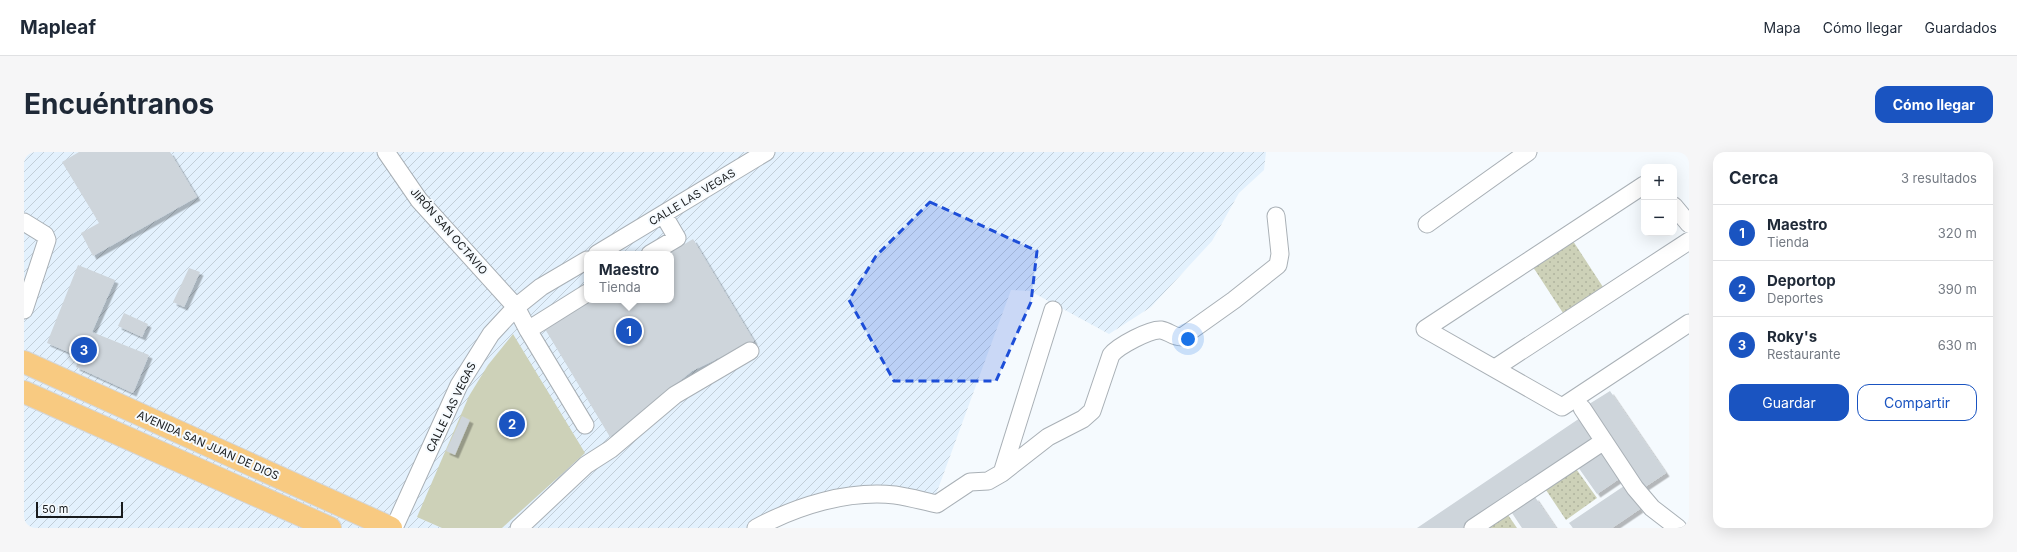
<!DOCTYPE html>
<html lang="es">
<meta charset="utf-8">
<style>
:root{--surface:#fff;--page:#f6f6f7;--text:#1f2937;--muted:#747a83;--line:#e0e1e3;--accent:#1a54c1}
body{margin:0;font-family:Inter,sans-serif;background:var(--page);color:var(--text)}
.controls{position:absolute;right:12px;top:12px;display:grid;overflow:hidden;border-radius:8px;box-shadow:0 4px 16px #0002}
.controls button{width:36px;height:36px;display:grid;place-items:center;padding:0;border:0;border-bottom:1px solid var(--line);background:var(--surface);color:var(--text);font:20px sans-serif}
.scale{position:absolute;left:12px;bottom:10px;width:87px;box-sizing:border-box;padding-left:4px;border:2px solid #181b1d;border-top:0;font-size:11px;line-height:14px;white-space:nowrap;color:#181b1d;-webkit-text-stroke:3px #f5fafe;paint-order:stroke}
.you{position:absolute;left:1164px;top:187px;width:14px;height:14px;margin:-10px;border:3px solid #fff;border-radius:50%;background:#1a73e8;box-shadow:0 0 0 6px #1a73e833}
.badge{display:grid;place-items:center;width:26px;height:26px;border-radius:50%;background:var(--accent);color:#fff;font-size:13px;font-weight:700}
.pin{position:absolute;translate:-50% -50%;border:2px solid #fff;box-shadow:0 1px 4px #0006}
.popup{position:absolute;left:560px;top:99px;width:90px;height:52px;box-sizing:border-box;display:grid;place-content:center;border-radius:8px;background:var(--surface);filter:drop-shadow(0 1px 3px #0005);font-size:13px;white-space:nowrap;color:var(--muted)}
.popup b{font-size:15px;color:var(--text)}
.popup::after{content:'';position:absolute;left:50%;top:100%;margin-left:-8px;border:8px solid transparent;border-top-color:var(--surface)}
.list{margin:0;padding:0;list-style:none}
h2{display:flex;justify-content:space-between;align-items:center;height:52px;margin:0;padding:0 16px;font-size:17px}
h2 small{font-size:13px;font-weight:400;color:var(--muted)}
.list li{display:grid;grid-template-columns:26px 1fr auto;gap:12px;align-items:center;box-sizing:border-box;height:56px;padding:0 16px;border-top:1px solid var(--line)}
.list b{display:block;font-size:15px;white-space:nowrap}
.list p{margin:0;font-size:13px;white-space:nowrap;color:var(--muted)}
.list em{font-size:13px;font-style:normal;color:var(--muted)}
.actions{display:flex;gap:8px;padding:12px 16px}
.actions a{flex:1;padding:9px 0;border:1px solid var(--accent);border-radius:12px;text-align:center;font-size:14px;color:var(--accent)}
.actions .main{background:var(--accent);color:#fff}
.map{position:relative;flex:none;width:1665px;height:376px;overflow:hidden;border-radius:12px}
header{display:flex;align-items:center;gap:24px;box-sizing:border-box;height:56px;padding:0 20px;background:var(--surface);border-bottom:1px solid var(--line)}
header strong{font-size:19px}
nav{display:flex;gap:22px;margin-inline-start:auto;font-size:14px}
.intro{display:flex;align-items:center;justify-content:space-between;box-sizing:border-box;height:96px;padding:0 24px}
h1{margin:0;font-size:28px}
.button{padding:10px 18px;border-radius:12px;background:var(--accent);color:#fff;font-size:14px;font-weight:700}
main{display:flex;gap:24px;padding:0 24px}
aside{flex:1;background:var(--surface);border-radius:12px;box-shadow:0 4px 16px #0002}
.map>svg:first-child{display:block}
</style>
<header>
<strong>Mapleaf</strong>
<nav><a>Mapa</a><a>Cómo llegar</a><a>Guardados</a></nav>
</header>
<div class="intro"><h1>Encuéntranos</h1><a class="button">Cómo llegar</a></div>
<main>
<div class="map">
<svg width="1665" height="376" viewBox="0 0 1665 376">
<defs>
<pattern id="industrial-furrows" width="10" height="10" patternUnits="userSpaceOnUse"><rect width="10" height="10" fill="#e3f1fd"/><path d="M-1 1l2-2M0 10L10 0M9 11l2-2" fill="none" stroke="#c2ced8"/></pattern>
<pattern id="grass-dots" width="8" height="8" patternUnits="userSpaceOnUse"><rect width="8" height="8" fill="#cdd1b8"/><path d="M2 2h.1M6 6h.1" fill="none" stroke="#afb39e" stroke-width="1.8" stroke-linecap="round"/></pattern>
<filter id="shadow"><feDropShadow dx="3.5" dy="3.5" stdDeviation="0" flood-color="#0004"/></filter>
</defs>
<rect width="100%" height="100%" fill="#f5fafe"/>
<path fill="url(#industrial-furrows)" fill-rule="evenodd" d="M 0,0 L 1242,0 L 1240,18 L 1215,41 L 1188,89 L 1127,155 L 1085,182 L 1006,139 L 987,138 L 907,356 L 851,347 L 833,348 L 725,376 L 0,376 ZM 563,102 L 647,102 L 647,148 L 563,148 Z"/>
<path fill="url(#grass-dots)" d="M 1549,89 L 1579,135 L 1539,161 L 1509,115 Z
M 1550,314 L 1573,346 L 1542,368 L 1520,335 Z
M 1482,360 L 1493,376 L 1457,376 Z"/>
<path fill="#cdd1b8" d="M 489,182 L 561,301 L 478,376 L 418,376 L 393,365 L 445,244 L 464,213 Z"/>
<path fill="#ced5db" filter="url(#shadow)" d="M 55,0 L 146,0 L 173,45 L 69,104 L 57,81 L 75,71 L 38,10 Z
M 669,87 L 730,189 L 668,219 L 586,285 L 521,177 L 568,148 L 647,148 L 647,102 L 644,102 Z
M 54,113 L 91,128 L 68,180 L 125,203 L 109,241 L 52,215 L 56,205 L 23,191 Z
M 165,116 L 176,120 L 160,155 L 149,150 Z
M 100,161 L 124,172 L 118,185 L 94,174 Z
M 1586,239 L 1642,321 L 1618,337 L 1562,254 Z
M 438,264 L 446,268 L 431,303 L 422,299 Z
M 1556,266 L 1572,289 L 1443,376 L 1393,376 Z
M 1577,300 L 1595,327 L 1573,342 L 1554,315 Z
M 1600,334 L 1616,357 L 1588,376 L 1549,376 L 1545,371 Z
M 1511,345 L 1532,376 L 1498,376 L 1488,361 Z"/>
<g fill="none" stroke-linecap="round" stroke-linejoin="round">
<defs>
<path id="minor" d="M 362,0 L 395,48 L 492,155 L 504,178 L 561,273
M 1620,33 L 1401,177 L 1538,255 L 1665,171
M 1650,54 L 1665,72
M 0,70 L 21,83 L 23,88 L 0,158
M 1403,72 L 1504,0
M 573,102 L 742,0
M 626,102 L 653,86 L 639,62
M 504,178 L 563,141
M 1471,216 L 1665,89
M 1558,256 L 1611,336 L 1628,356 L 1654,376
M 978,321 L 1029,158
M 370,376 L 435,233 L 467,182 L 492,155 L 517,135 L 563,108
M 495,376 L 562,313 L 587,297 L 651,243 L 726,199
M 732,376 C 773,354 823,338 871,343 C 885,345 899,349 913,352 L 946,330 L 964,329 L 978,321 L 1024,285 L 1059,267 L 1068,259 L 1087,203 C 1094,194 1126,177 1137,178 C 1145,179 1148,185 1158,185 L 1210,148 L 1254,113 L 1256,102 L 1252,64
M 1449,376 L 1580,289"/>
<path id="major" d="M 0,210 L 367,376
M 0,240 L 306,376"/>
</defs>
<use href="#minor" stroke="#a9b0b6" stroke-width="19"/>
<use href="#major" stroke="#d5d6d6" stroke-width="24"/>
<use href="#minor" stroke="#fff" stroke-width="17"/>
<use href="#major" stroke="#f8ca81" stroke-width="22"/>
</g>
<path fill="#1d4ed8" fill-opacity="0.2" stroke="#1d4ed8" stroke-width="3" stroke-dasharray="8 5" stroke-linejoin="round" d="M 906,50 L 1013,99 L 1007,150 L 972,229 L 870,229 L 825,148 L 852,104 Z"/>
<g text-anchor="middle" stroke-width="4" stroke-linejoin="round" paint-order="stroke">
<g font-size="11" fill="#181b1d" stroke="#f5fafe">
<text transform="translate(668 45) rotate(-31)" y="4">CALLE LAS VEGAS</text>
<text transform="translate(425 79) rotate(49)" y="4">JIRÓN SAN OCTAVIO</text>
<text transform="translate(427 255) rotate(-64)" y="4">CALLE LAS VEGAS</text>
<text transform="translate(184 293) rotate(24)" y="4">AVENIDA SAN JUAN DE DIOS</text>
</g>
</g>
</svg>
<div class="controls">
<button>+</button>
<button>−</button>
</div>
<div class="scale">50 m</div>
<div class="you"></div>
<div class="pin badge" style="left:605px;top:179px">1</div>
<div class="popup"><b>Maestro</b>Tienda</div>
<div class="pin badge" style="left:488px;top:272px">2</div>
<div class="pin badge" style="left:60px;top:198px">3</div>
</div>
<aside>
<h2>Cerca<small>3 resultados</small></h2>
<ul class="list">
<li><span class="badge">1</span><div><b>Maestro</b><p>Tienda</p></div><em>320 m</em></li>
<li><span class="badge">2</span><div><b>Deportop</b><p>Deportes</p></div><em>390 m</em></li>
<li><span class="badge">3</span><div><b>Roky's</b><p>Restaurante</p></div><em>630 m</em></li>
</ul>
<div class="actions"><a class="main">Guardar</a><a>Compartir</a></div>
</aside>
</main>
